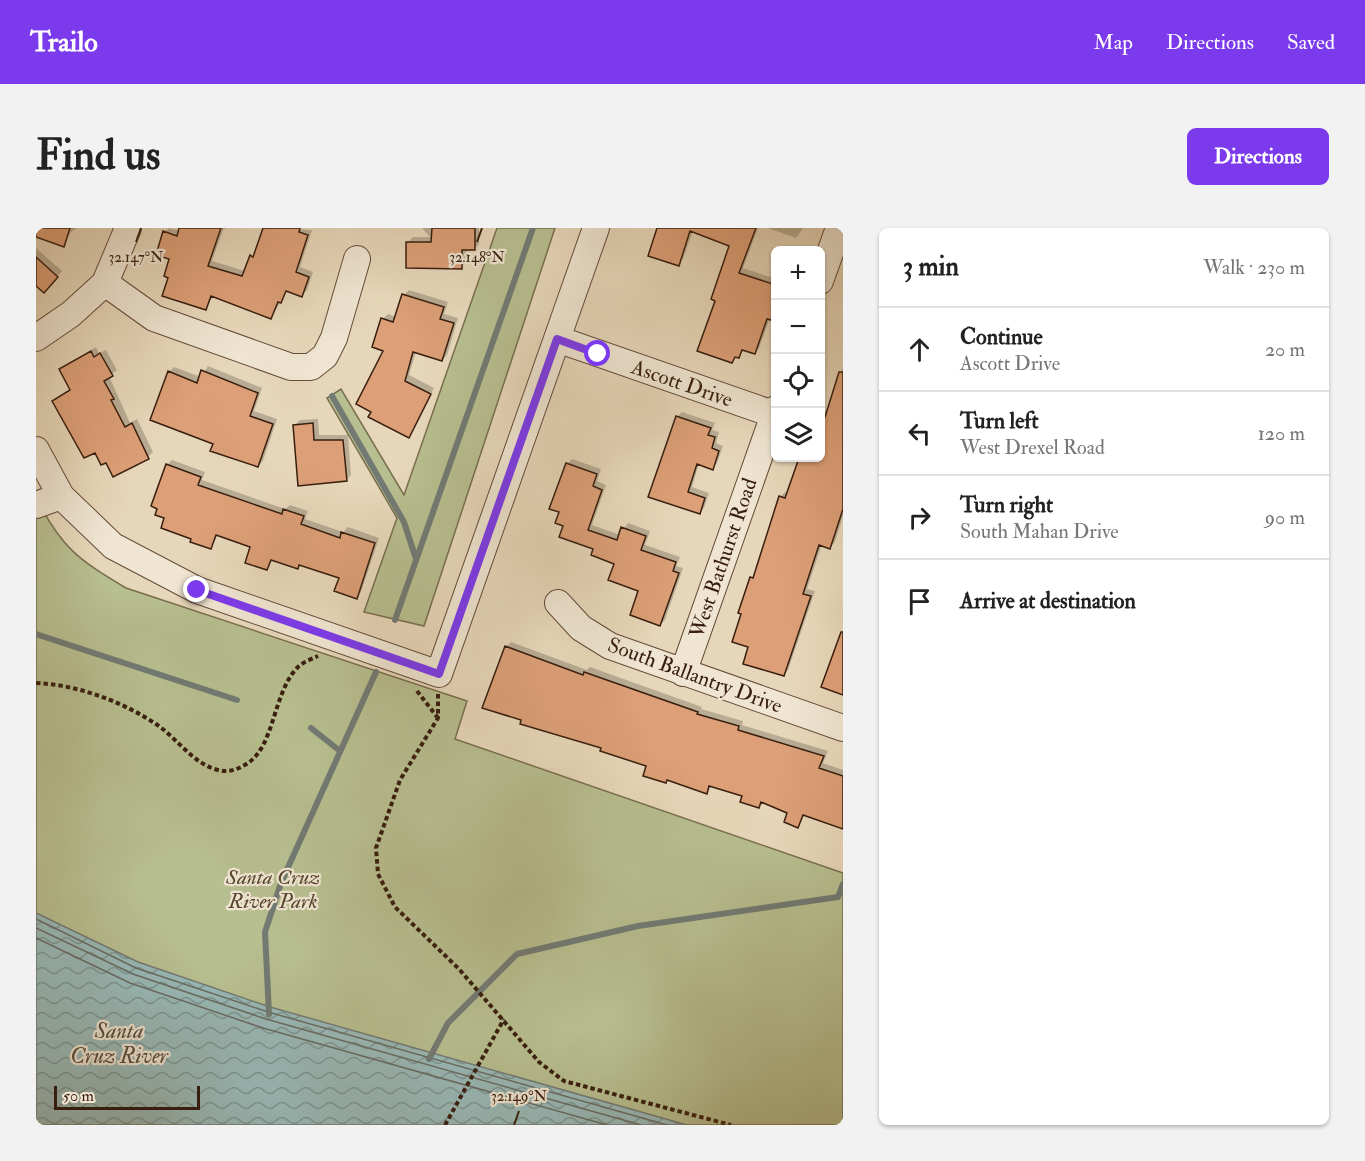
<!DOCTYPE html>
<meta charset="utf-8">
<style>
:root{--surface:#fff;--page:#f2f2f2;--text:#222;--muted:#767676;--line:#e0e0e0;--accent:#7c3aed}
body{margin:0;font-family:"IM FELL Double Pica",serif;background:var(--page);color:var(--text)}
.controls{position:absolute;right:18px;top:18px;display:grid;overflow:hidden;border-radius:9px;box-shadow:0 2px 4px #0004}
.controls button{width:54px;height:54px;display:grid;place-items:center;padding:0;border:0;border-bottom:2px solid var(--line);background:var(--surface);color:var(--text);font:30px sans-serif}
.scale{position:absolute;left:18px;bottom:15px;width:146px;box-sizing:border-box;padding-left:6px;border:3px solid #381e0e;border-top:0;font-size:16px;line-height:21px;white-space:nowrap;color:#381e0e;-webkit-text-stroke:4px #efe5d2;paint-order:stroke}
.stop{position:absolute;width:18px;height:18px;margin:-14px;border:4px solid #7c3aed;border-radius:50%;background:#fff}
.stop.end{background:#7c3aed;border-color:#fff;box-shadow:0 2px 6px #0008}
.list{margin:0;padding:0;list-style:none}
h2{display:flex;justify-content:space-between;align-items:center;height:78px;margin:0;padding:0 24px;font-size:26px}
h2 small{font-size:20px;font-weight:400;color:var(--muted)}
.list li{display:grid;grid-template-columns:39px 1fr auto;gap:18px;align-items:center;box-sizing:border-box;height:84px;padding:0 24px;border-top:2px solid var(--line)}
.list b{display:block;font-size:22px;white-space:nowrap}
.list p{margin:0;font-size:20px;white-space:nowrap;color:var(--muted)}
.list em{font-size:20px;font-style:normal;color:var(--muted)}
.icon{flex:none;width:33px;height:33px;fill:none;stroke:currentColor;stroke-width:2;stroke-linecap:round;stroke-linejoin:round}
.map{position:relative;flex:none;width:807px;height:897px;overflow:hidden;border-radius:9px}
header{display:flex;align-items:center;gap:36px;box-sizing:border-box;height:84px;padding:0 30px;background:var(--accent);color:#fff}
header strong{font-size:28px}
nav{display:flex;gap:33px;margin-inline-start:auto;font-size:21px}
.intro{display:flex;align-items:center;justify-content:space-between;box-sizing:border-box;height:144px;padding:0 36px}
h1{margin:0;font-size:42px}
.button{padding:15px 27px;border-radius:9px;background:var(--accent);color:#fff;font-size:21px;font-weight:700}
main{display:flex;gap:36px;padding:0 36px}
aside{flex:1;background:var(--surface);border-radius:9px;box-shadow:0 2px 4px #0004}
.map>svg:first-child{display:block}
</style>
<header>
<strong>Trailo</strong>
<nav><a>Map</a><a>Directions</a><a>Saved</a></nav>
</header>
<div class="intro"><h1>Find us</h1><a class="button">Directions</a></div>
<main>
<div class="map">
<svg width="807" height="897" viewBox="0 0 807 897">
<defs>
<pattern id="water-waves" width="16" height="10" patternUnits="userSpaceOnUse" patternTransform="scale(1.5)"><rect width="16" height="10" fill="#98b8b6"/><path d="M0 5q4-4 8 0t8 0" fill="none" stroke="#7d9592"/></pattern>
</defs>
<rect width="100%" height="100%" fill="#e7d7ba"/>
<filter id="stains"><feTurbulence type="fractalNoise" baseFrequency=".00333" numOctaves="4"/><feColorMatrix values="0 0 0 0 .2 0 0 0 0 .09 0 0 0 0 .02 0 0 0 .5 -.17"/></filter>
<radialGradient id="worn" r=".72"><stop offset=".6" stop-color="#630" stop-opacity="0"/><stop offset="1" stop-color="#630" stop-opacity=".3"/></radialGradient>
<path fill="#b7be8f" stroke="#786e4e" stroke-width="1.5" d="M 461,0 L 519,0 L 388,398 L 328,384 L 361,290 L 291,170 L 305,161 L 368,267 Z
M 0,269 C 25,320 43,332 90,360 L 431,473 L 419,511 L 807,645 L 807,897 L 0,897 Z"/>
<path fill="url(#water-waves)" stroke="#727a73" stroke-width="1.5" d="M 0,685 L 102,734 L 234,779 L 651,897 L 0,897 Z"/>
<path fill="#0003" d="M 0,0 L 41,0 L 35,4 L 27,17 L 0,8 Z
M 133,0 L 144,3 L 145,0 L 190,0 L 187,2 L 176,33 L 209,43 L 215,28 L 221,30 L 217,26 L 228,0 L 276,2 L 264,39 L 277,44 L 271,62 L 266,67 L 252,62 L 235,89 L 177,68 L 170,80 L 134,49 L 135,30 L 129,4 Z
M 386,0 L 443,0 L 443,16 L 438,21 L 431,21 L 430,34 L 425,39 L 372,14 L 377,9 L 394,9 Z
M 622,0 L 722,0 L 707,40 L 740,51 L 740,85 L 734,90 L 723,120 L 718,125 L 709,121 L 696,133 L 681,72 L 695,17 L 657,3 L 647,31 L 642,36 Z
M 732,0 L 767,0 L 760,10 Z
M 0,20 L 26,43 L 13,58 L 0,56 Z
M 373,62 L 412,74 L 408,86 L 422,90 L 411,127 L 406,132 L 380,124 L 373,147 L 398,160 L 372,208 L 347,91 L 352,86 L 360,89 L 368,67 Z
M 60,119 L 63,125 L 70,122 L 81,142 L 73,148 L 94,195 L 101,191 L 117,224 L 112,229 L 71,232 L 18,173 L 35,161 L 25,141 Z
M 172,138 L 226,160 L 218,183 L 241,191 L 227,233 L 222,238 L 178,215 L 133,144 L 138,139 L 165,149 Z
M 807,139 L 807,288 L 799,314 L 794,319 L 786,316 L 771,361 L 779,363 L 752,442 L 747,447 L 714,418 L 716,350 L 720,345 L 744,269 L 749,264 L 752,265 L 765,230 L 784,230 L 784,181 L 793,183 Z
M 646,184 L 679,195 L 676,202 L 683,204 L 680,215 L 687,218 L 681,235 L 676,240 L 663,235 L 656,259 L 673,265 L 668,280 L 663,285 L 614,268 L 641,189 Z
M 282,191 L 283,207 L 312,207 L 315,247 L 310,252 L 259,197 L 264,192 Z
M 536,231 L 565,241 L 561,253 L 570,257 L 556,297 L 584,307 L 592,295 L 614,303 L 609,317 L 644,329 L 640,338 L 647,340 L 629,392 L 624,397 L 604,362 L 580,335 L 528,297 L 524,283 L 531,236 Z
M 136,232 L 169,244 L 166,252 L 249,281 L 254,277 L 272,283 L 269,291 L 307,304 L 312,299 L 343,310 L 325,364 L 320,369 L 305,349 L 265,336 L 261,340 L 237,331 L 231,340 L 216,318 L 182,307 L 174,320 L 157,310 L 130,290 L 131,237 Z
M 475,414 L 551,442 L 554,439 L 666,479 L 665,481 L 707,493 L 706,497 L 792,523 L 787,535 L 807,542 L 807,599 L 769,586 L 762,598 L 753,584 L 727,573 L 722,578 L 708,567 L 676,558 L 670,565 L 567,519 L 487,491 L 470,419 Z"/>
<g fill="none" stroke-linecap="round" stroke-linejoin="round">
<path stroke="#686b62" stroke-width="1.5" d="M 0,691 L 100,740 L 232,784 L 631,897
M 0,700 L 97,746 L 230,791 L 605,897
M 0,710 L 94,755 L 227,800 L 571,897"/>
<path stroke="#727a73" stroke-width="6" d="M 296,168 L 368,294 L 380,331
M 359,392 L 497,0
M 0,406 L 201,472
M 275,500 L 304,523
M 233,786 L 229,704 L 245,655 L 340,444
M 393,831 L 412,795 L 481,726 L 602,698 L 802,669 L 807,656"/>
</g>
<path fill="#dc9f77" stroke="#381e0e" stroke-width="1.5" d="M 0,0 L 34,0 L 28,19 L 0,9 Z
M 143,0 L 185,0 L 172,38 L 206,48 L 214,27 L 217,29 L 227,0 L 264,0 L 263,4 L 272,7 L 260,44 L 273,49 L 266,69 L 250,63 L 245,75 L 242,74 L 235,91 L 175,68 L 170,82 L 126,68 L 132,50 L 128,48 L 133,31 L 120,27 L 127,3 L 141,8 Z
M 396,0 L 439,0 L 439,22 L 426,22 L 426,41 L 370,40 L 370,14 L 395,14 Z
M 621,0 L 720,0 L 703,45 L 740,57 L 740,79 L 735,92 L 731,91 L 719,126 L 706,122 L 703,130 L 699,129 L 696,135 L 661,123 L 679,73 L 675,71 L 693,18 L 654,3 L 643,38 L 612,28 Z
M 0,29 L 22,49 L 8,65 L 0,58 Z
M 366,66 L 408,79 L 404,91 L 418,95 L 406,133 L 377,124 L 369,153 L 395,166 L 373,210 L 332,189 L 335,184 L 320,176 L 347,123 L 336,119 L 345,90 L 357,94 Z
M 55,123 L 58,129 L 64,125 L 77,148 L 68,153 L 78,171 L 75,172 L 89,199 L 96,195 L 113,231 L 77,249 L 70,235 L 65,237 L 59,225 L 48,230 L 16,173 L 34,162 L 23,141 Z
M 165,142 L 222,165 L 214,188 L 237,196 L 222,239 L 174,223 L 177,216 L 114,192 L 132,143 L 161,155 Z
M 803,144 L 807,144 L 807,281 L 794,321 L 783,317 L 767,366 L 775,368 L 748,448 L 707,436 L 712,419 L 696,414 L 705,386 L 702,385 L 714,349 L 717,350 L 743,268 L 749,270 L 763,230 L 784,230 L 784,187 L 789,189 Z
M 640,188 L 675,200 L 672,207 L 679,209 L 676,220 L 683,223 L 677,242 L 661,236 L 652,264 L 669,270 L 664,286 L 612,269 Z
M 277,195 L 278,212 L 307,212 L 311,253 L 262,258 L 257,197 Z
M 530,235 L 561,246 L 557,258 L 566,262 L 552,302 L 581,312 L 585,299 L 610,308 L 605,322 L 640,334 L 637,343 L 643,345 L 624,398 L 594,387 L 602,363 L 572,352 L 578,336 L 555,327 L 557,321 L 523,309 L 527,298 L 519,295 L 523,284 L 513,281 Z
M 130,236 L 165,249 L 162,257 L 246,286 L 247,281 L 268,288 L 265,296 L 304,310 L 305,304 L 339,315 L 321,371 L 298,363 L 303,350 L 263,337 L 262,341 L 235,332 L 231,342 L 209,335 L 214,319 L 180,307 L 175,321 L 154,314 L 155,311 L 125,300 L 128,290 L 119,287 L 121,281 L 115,278 Z
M 805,404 L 807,404 L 807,467 L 785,459 Z
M 469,418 L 547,447 L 548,444 L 662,484 L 661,486 L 703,498 L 702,502 L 788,528 L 783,540 L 807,548 L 807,601 L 767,587 L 762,600 L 748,594 L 751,585 L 725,574 L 723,580 L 704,574 L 706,568 L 673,558 L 671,566 L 631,552 L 630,555 L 607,548 L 610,538 L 564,523 L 565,520 L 484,496 L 485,492 L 446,480 Z"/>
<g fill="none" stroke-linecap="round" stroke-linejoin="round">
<defs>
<path id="minor" d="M 784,53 L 803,0
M 69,55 L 118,90 L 255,139 L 275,139 L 289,128 L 298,110 L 321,31
M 0,110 L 35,86 L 69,55 L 92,0
M 521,111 L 737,186
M 0,222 L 25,268 L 77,318 L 161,362 L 403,446 L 560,0
M 0,277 L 25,268
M 522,375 L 545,400 L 574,418 L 807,500
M 647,445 L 740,181"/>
</defs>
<use href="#minor" stroke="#644c39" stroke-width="28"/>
<path stroke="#381e0e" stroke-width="4" stroke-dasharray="4.5 3" stroke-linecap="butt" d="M 0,455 C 42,457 85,473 120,496 C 141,510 157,536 182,542 C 193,545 203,541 212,535 C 239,517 237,464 262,439 C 267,434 276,431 282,428
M 381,463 L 402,490
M 402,466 L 402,490 L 364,552 L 340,620 L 342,646 L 359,679 L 423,741 L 503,834 L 528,853 L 695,897
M 409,897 L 468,791"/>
<use href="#minor" stroke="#efe5d2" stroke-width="26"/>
</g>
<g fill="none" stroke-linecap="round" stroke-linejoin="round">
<path stroke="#7c3aed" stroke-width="8" d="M 161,362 L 403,446 L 521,111 L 562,126"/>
</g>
<path fill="none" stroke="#381e0e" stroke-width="2" d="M 100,14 L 105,0M 441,14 L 446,0M 478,897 L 483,883"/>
<g text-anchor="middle" stroke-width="4.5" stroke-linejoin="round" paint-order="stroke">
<g font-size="21" fill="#381e0e" stroke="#efe5d2">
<text transform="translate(646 155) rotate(19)" y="7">Ascott Drive</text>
<text transform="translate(687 330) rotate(-71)" y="7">West Bathurst Road</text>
<text transform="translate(659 447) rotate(20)" y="7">South Ballantry Drive</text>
</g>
<g font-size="21" font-style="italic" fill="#58462e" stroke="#efe5d2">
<text x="237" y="656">Santa Cruz<tspan x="237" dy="24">River Park</tspan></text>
</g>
<g font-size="22" font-style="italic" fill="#554c40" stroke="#efe5d2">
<text x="83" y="810">Santa<tspan x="83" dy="25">Cruz River</tspan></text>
</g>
</g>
<g font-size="15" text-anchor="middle" fill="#381e0e" stroke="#efe5d2" stroke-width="4.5" stroke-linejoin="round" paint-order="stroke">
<text x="441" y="34">32.148°N</text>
<text x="100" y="34">32.147°N</text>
<text x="483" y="873">32.149°N</text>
</g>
<rect width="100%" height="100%" filter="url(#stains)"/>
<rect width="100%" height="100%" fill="url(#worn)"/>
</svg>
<div class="controls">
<button>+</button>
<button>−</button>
<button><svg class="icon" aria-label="locate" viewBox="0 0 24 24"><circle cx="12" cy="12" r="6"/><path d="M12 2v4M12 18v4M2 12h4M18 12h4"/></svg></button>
<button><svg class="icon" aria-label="layers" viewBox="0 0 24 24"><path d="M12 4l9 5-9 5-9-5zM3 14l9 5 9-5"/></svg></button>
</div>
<div class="scale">50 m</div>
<div class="stop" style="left:562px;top:126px"></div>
<div class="stop end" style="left:161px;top:362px"></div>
</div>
<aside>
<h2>3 min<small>Walk · 230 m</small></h2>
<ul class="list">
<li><svg class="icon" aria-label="ahead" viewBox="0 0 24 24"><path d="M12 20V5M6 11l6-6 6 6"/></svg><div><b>Continue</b><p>Ascott Drive</p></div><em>20 m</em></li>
<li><svg class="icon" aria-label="left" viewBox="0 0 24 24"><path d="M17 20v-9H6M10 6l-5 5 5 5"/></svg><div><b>Turn left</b><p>West Drexel Road</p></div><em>120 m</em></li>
<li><svg class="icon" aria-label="right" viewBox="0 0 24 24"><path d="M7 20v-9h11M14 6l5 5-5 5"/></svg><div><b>Turn right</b><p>South Mahan Drive</p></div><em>90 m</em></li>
<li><svg class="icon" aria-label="arrive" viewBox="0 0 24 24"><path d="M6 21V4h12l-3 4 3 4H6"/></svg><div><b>Arrive at destination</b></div></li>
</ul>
</aside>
</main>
